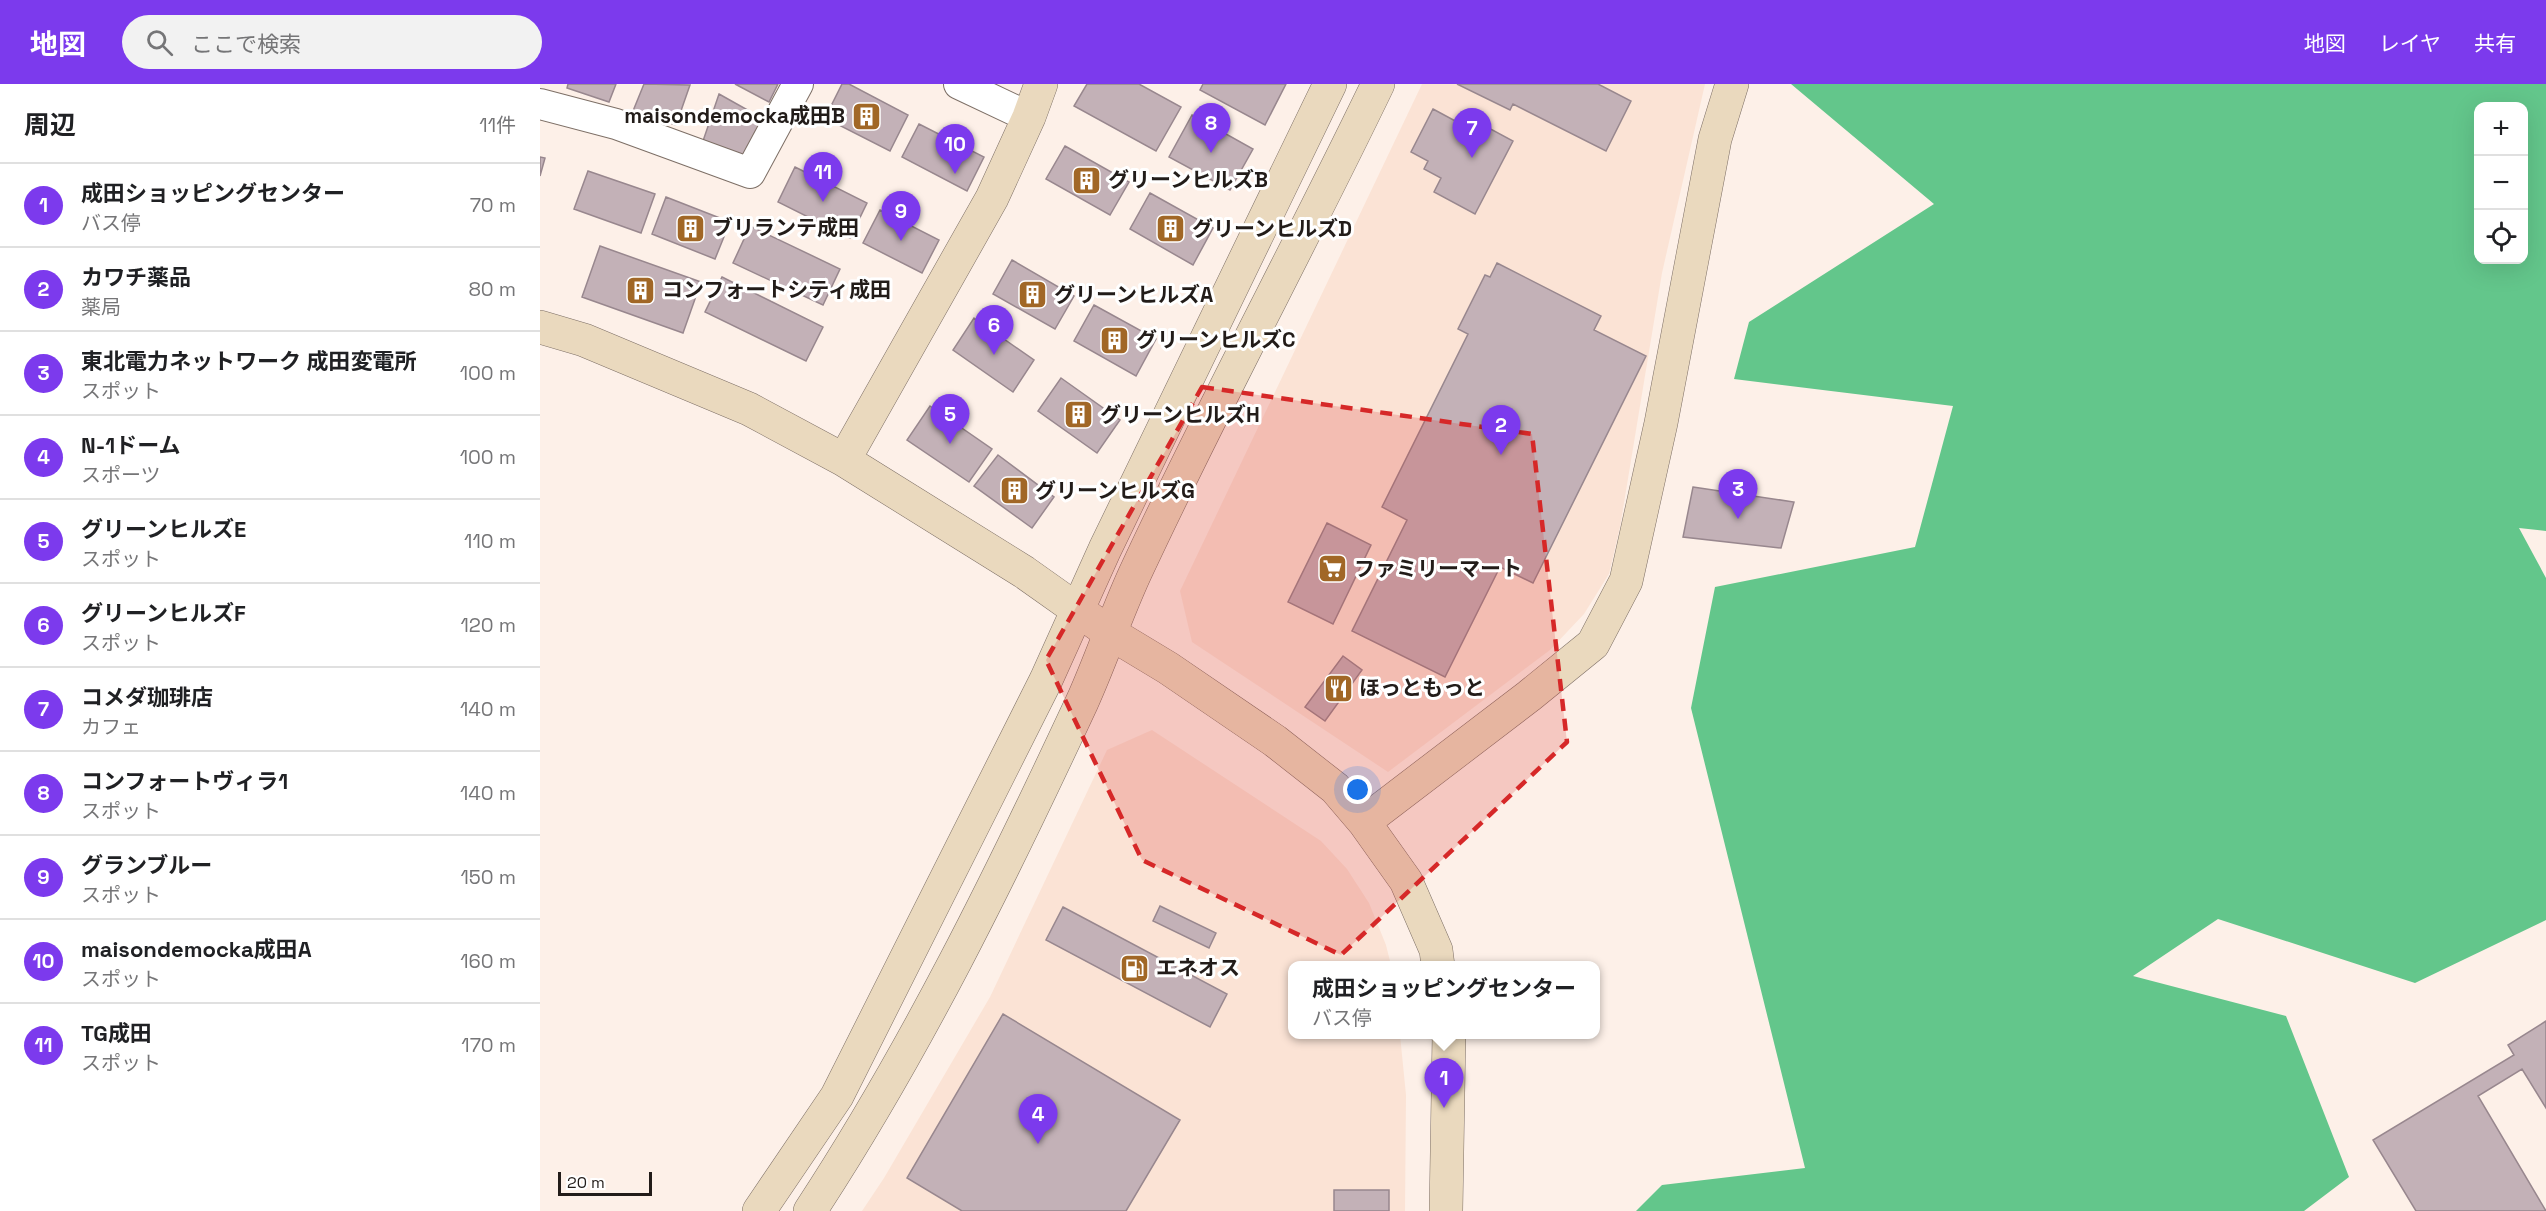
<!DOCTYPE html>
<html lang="ja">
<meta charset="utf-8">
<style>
:root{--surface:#fff;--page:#f2f2f2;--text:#202124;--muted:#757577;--line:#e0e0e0;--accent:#7c3aed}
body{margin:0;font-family:"Space Grotesk","Noto Sans JP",sans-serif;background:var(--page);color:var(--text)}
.controls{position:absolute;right:18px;top:18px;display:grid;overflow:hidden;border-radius:12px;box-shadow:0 6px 24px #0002}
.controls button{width:54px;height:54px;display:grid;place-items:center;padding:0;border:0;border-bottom:2px solid var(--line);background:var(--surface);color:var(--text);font:30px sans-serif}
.scale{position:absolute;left:18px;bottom:15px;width:94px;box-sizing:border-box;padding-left:6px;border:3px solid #221c19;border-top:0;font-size:16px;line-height:21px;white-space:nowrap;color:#221c19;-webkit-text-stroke:4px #fff;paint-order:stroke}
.you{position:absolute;left:818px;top:706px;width:21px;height:21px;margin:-15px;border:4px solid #fff;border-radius:50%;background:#1a73e8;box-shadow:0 0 0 9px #1a73e833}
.badge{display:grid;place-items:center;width:39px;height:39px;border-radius:50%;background:var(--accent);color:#fff;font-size:20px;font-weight:700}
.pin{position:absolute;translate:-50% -50px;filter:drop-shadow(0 2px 3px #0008)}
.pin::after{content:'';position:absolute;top:32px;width:21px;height:18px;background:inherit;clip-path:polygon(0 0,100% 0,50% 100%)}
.popup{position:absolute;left:748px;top:877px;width:312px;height:78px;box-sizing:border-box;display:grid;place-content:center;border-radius:12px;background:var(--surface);filter:drop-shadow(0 2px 4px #0005);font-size:20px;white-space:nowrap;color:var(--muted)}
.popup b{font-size:22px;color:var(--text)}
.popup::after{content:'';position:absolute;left:50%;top:100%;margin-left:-12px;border:12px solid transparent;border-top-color:var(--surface)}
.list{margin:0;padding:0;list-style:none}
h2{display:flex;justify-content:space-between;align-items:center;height:78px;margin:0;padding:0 24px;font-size:26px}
h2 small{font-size:20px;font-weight:400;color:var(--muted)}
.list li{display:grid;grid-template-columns:39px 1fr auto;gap:18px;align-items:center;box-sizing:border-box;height:84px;padding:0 24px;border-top:2px solid var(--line)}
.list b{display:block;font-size:22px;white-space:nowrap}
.list p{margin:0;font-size:20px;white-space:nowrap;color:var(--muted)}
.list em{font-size:20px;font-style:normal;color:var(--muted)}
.icon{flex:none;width:33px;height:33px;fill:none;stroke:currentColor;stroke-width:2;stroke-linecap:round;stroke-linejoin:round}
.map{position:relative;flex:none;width:2006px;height:1127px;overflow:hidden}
header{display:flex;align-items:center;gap:36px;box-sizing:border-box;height:84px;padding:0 30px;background:var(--accent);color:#fff}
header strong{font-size:28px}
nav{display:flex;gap:33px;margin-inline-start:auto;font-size:21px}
.search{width:420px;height:54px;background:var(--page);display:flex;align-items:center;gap:15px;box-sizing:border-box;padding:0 21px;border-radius:33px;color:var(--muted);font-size:22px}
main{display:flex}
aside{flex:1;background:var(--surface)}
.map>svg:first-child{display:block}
</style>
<header>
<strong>地図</strong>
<div class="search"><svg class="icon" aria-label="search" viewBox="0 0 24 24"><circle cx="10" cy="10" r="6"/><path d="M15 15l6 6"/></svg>ここで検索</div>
<nav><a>地図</a><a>レイヤ</a><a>共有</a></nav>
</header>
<main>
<aside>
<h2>周辺<small>11件</small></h2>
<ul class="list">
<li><span class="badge">1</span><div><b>成田ショッピングセンター</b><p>バス停</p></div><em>70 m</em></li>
<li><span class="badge">2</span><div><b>カワチ薬品</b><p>薬局</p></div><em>80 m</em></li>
<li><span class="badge">3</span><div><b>東北電力ネットワーク 成田変電所</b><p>スポット</p></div><em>100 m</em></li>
<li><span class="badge">4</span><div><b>N-1ドーム</b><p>スポーツ</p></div><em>100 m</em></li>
<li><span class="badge">5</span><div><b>グリーンヒルズE</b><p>スポット</p></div><em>110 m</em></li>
<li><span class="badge">6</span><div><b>グリーンヒルズF</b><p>スポット</p></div><em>120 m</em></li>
<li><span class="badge">7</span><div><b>コメダ珈琲店</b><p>カフェ</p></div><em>140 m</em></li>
<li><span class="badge">8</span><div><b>コンフォートヴィラ1</b><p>スポット</p></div><em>140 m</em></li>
<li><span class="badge">9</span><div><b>グランブルー</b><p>スポット</p></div><em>150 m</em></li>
<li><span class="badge">10</span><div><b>maisondemocka成田A</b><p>スポット</p></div><em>160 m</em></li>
<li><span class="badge">11</span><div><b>TG成田</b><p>スポット</p></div><em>170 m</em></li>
</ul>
</aside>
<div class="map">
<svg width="2006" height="1127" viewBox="0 0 2006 1127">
<rect width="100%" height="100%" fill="#fdf0e8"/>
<path fill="#fbe3d5" d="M 882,0 L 1165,0 L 1122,189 L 1080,443 L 1069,490 L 1044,530 L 1010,566 L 848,688 L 652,558 L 640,507 Z
M 612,646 L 781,757 L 807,785 L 829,819 L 846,861 L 851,881 L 752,882 L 752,950 L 860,951 L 866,1011 L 865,1127 L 322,1127 L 344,1094 L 450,913 L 567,666 Z"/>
<path fill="#63c68b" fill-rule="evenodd" d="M 1251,0 L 2006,0 L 2006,447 L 1979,444 L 2006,494 L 2006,836 L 1875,899 L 1678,835 L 1593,892 L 1746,932 L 1809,1093 L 1764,1127 L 1096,1127 L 1122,1101 L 1265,1084 L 1151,624 L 1175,503 L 1375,463 L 1413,322 L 1194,295 L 1209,238 L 1394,120 ZM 1938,22 L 1984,22 L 1984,176 L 1938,176 Z"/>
<path fill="#c3b1b7" stroke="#98878e" stroke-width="1.5" d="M 28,0 L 76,0 L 69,18 L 27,4 Z
M 104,0 L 150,1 L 136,41 L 93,27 Z
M 195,0 L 238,0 L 229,18 Z
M 302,0 L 309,0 L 368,31 L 350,67 L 285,34 Z
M 547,0 L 599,0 L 641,23 L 616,67 L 534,22 Z
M 663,0 L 746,0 L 725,41 L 660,6 Z
M 917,0 L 1058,0 L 1091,17 L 1066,67 L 973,20 L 970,26 Z
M 179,10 L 222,34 L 205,73 L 163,57 Z
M 893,25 L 930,45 L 934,36 L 973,57 L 935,130 L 894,108 L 901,94 L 884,85 L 888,77 L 871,68 Z
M 652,31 L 713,65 L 690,106 L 629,73 Z
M 379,40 L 444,73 L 427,107 L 362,73 Z
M 525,62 L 589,98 L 570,131 L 506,95 Z
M 0,73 L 5,74 L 0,92 Z
M 255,83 L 327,119 L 310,154 L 238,118 Z
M 48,87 L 115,110 L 101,149 L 34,125 Z
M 610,109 L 673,144 L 653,181 L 590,145 Z
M 126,113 L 190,138 L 175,175 L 112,150 Z
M 340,126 L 399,156 L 382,189 L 323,159 Z
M 210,142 L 300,185 L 283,221 L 193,179 Z
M 60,162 L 161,198 L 143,249 L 42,213 Z
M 472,176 L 534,212 L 515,245 L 453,210 Z
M 957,179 L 1061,232 L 1054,246 L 1106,272 L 993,499 L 960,483 L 905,593 L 812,547 L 867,436 L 842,423 L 928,250 L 918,245 L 945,191 L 950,193 Z
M 182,193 L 283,243 L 266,277 L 165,228 Z
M 554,221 L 616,255 L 596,292 L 534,257 Z
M 434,234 L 494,276 L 473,308 L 413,266 Z
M 521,294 L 580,336 L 557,369 L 498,327 Z
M 390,322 L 452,365 L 429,398 L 367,356 Z
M 458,371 L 514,413 L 492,444 L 434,402 Z
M 1153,403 L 1254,418 L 1241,464 L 1143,453 Z
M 787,439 L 831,461 L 793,540 L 748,518 Z
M 803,572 L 822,586 L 785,637 L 765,623 Z
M 620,822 L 676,849 L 669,864 L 613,837 Z
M 523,823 L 687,910 L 670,943 L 506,856 Z
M 463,930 L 640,1036 L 586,1127 L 422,1127 L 367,1094 Z
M 2006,937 L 2006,1024 L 1982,985 L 1938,1012 L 2006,1127 L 1876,1127 L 1833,1056 L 1974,971 L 1968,961 Z
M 794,1106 L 849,1106 L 849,1127 L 794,1127 Z"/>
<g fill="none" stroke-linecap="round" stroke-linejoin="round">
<defs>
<path id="street" d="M 419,0 L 489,33
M 0,20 L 76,40 L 210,89 L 258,0"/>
<path id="secondary" d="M 0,243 L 44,256 L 209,325 L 304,376 L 484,488 L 570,549 L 628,584 L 735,657 L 795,704 L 824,738 L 866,797 L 896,866 L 898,882
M 304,376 L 452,114 L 489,33 L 501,0
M 824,738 L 989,612 L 1053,560 L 1086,497 L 1121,339 L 1175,55 L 1192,0
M 219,1127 L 297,1012 L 506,596 L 565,465 L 790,0
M 270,1127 C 375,967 461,792 542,618 C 562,574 577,527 598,483 C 674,320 760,162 838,0
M 906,1127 L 909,950"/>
</defs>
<use href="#street" stroke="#7d6f66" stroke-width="32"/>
<use href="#secondary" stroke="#7d6f66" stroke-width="34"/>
<use href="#street" stroke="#fff" stroke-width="30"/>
<use href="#secondary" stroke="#ead9be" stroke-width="33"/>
</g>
<path fill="#d62828" fill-opacity="0.2" stroke="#d62828" stroke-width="4.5" stroke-dasharray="12 8" stroke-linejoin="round" d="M 662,303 L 992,350 L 1027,658 L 801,871 L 602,776 L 506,576 Z"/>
<defs>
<symbol id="building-square" viewBox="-11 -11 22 22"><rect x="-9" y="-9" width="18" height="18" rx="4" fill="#a16726" stroke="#fff"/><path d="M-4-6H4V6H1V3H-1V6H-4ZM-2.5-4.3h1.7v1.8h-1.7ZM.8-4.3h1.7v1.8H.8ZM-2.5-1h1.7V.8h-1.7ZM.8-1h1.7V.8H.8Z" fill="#fff"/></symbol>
<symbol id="supermarket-square" viewBox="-11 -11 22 22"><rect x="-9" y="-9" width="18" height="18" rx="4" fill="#a16726" stroke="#fff"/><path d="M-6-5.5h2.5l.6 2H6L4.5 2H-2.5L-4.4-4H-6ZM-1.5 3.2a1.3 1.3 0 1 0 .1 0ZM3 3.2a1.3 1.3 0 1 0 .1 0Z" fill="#fff"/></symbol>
<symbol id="restaurant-square" viewBox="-11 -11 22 22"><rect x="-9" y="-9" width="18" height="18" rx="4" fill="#a16726" stroke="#fff"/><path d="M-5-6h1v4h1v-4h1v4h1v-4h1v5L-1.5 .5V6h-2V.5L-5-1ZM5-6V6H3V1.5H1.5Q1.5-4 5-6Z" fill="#fff"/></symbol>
<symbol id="fuel-square" viewBox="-11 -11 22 22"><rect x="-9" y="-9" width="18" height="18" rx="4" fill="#a16726" stroke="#fff"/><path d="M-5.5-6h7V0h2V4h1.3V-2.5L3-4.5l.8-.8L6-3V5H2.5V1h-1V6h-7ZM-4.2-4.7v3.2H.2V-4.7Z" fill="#fff"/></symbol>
</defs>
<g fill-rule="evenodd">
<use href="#building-square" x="310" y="16" width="33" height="33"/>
<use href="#building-square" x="530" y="80" width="33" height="33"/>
<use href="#building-square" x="134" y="128" width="33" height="33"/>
<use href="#building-square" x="614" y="128" width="33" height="33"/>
<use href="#building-square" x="84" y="190" width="33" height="33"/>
<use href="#building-square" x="476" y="194" width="33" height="33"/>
<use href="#building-square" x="558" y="240" width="33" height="33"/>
<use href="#building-square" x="522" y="314" width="33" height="33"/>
<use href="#building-square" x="458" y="390" width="33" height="33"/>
<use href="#supermarket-square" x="776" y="468" width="33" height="33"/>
<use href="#restaurant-square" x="782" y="588" width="33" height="33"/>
<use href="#fuel-square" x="578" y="868" width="33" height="33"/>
</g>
<g text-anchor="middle" stroke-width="6" stroke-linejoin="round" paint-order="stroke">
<g font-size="21" font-weight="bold" fill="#221c19" stroke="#fff" text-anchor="start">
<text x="305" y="39" text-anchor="end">maisondemocka成田B</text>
<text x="568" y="103">グリーンヒルズB</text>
<text x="172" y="151">ブリランテ成田</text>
<text x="652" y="152">グリーンヒルズD</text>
<text x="122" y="213">コンフォートシティ成田</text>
<text x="514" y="218">グリーンヒルズA</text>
<text x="596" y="263">グリーンヒルズC</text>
<text x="560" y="338">グリーンヒルズH</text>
<text x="495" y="414">グリーンヒルズG</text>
<text x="814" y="492">ファミリーマート</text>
<text x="819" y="611">ほっともっと</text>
<text x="616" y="891">エネオス</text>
</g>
</g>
</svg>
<div class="controls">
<button>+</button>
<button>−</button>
<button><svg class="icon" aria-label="locate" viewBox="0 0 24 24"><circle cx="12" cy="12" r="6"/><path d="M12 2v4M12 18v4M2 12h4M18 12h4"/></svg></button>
</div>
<div class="scale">20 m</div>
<div class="you"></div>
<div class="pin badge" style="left:904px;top:1024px">1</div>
<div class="popup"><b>成田ショッピングセンター</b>バス停</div>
<div class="pin badge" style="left:961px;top:371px">2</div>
<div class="pin badge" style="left:1198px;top:435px">3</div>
<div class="pin badge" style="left:498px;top:1060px">4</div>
<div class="pin badge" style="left:410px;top:360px">5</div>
<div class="pin badge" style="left:454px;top:271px">6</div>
<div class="pin badge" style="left:932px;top:74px">7</div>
<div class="pin badge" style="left:671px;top:69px">8</div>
<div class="pin badge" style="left:361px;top:157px">9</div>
<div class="pin badge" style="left:415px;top:90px">10</div>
<div class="pin badge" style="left:283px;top:118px">11</div>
</div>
</main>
